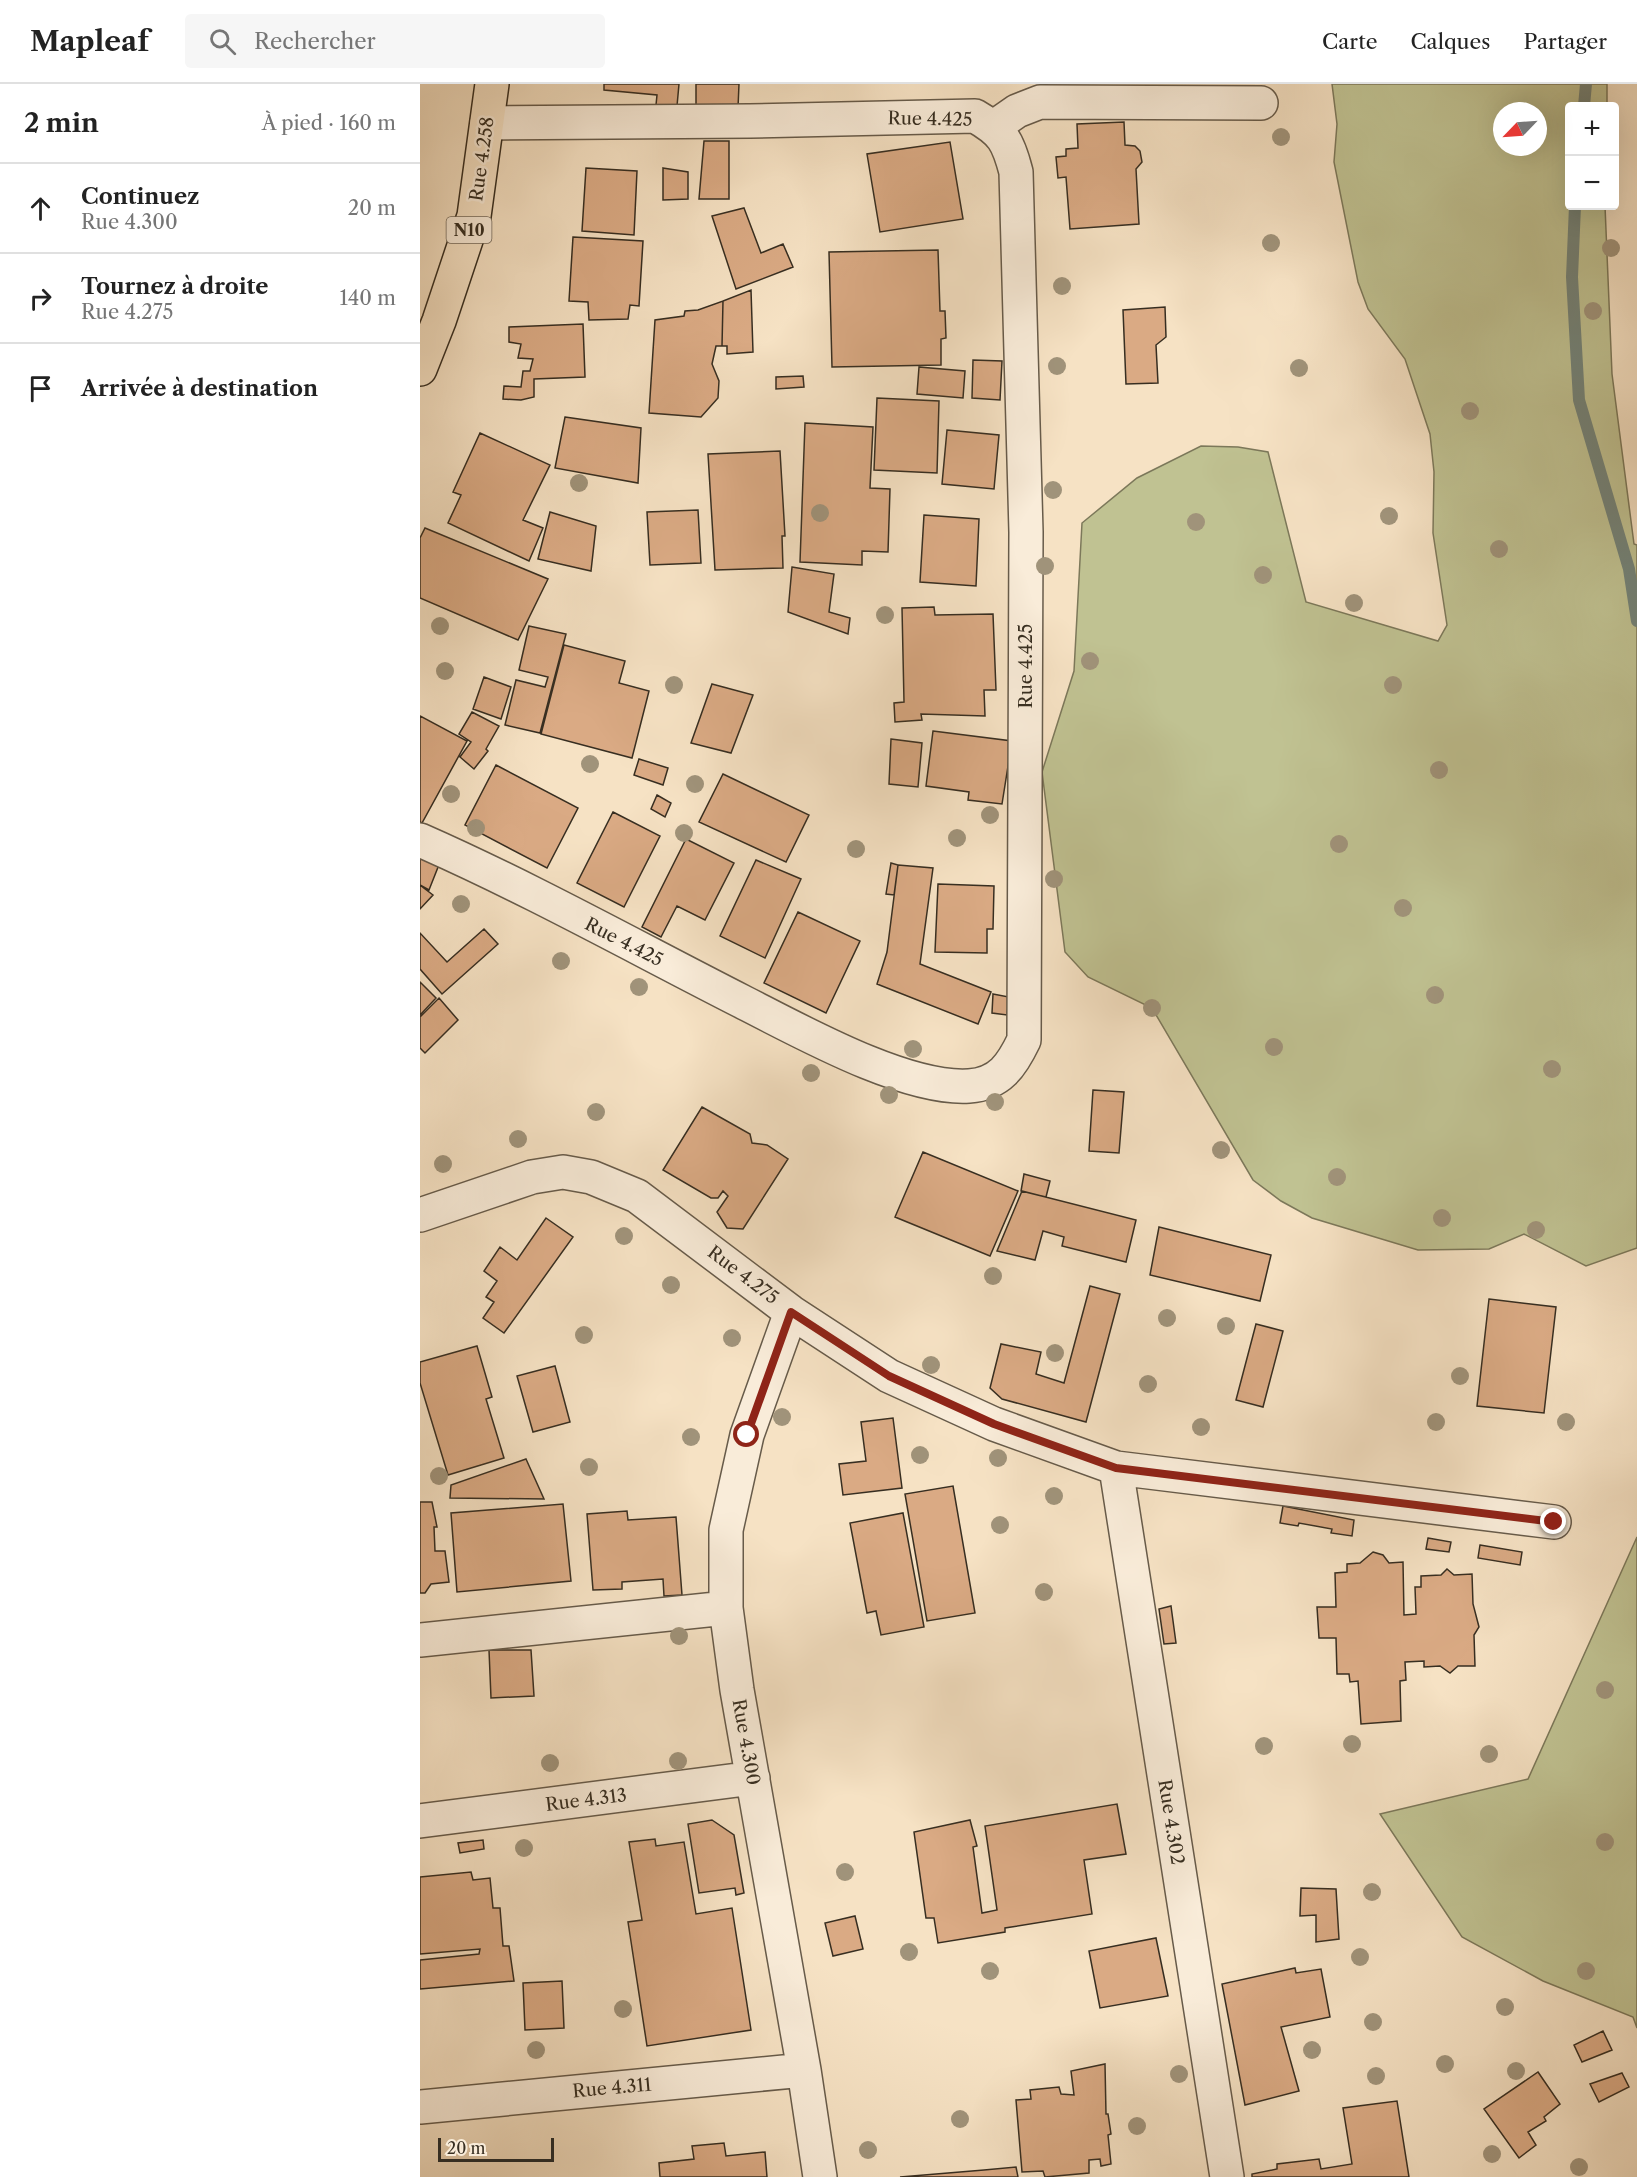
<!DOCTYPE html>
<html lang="fr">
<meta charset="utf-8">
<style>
:root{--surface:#fff;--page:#f6f6f6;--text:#222;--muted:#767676;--line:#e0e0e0}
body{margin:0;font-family:"Libre Caslon Text",serif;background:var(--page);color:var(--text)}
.controls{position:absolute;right:18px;top:18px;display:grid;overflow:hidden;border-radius:6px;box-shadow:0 6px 24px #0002}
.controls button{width:54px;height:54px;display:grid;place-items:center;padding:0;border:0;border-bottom:2px solid var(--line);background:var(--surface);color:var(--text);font:30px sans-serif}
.compass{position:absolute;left:1073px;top:18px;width:54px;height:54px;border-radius:50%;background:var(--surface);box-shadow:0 6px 24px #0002;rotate:245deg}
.scale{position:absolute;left:18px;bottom:15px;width:116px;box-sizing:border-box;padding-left:6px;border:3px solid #372e21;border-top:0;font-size:16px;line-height:21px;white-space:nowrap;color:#372e21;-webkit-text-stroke:4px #f9ecd9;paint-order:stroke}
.stop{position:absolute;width:18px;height:18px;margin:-14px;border:4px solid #8f2418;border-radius:50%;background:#fff}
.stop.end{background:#8f2418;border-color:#fff;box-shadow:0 2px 6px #0008}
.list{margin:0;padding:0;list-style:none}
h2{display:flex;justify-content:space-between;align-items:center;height:78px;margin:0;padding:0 24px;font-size:26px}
h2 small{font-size:20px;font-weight:400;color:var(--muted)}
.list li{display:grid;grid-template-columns:39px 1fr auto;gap:18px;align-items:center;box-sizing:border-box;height:90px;padding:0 24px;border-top:2px solid var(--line)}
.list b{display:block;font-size:22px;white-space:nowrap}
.list p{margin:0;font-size:20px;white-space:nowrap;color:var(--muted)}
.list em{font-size:20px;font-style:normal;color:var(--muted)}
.icon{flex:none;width:33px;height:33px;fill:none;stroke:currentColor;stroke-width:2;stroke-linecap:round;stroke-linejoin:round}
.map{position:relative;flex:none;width:1217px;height:2093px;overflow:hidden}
header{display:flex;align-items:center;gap:36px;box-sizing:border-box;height:84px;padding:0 30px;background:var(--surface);border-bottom:2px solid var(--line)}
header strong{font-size:28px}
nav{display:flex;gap:33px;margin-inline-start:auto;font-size:21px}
.search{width:420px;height:54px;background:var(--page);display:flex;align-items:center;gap:15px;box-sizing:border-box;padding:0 21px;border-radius:6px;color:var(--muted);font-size:22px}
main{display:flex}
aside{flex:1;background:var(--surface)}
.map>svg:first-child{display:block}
</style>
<header>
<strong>Mapleaf</strong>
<div class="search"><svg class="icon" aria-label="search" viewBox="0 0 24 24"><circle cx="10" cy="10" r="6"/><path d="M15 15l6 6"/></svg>Rechercher</div>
<nav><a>Carte</a><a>Calques</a><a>Partager</a></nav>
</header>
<main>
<aside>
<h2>2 min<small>À pied · 160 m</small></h2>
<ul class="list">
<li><svg class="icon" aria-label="ahead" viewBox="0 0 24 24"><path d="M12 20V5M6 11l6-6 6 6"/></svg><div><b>Continuez</b><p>Rue 4.300</p></div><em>20 m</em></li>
<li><svg class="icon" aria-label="right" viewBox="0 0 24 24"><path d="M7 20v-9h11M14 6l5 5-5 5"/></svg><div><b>Tournez à droite</b><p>Rue 4.275</p></div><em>140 m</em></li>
<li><svg class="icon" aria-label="arrive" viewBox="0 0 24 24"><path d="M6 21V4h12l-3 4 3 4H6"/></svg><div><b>Arrivée à destination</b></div></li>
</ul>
</aside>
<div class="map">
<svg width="1217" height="2093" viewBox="0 0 1217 2093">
<rect width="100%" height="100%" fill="#f6e2c4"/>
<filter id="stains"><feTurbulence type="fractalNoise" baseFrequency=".00333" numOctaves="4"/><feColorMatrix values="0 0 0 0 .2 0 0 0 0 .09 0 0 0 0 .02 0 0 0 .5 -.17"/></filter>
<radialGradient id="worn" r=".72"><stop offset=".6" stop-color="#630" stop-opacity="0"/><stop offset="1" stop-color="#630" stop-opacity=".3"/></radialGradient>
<path fill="#c0c292" stroke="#7c785a" stroke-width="1.5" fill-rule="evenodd" d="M 912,0 L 1187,0 L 1187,22 L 1150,22 L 1150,122 L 1185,122 L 1192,290 L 1214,460 L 1217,461 L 1217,1164 L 1166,1182 L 1104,1150 L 1069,1165 L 998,1166 L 892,1134 L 861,1117 L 833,1096 L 732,924 L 668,893 L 645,868 L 622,688 L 654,587 L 662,439 L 717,394 L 781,362 L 818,363 L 848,368 L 886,518 L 1018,557 L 1027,541 L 1013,449 L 1014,388 L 1010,350 L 985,275 L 948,225 L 938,198 L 914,78 L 917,40 ZM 1082,27 L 1118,27 L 1118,63 L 1082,63 Z
M 1217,1453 L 1217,1944 L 1213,1933 L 1123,1897 L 1042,1853 L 960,1730 L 1108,1695 Z"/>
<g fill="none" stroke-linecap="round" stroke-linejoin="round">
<path stroke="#74847a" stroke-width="12" d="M 1164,22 L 1166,0
M 1155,122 L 1152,193 L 1159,316 L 1209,485 L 1217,537"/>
</g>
<path fill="#daaa84" stroke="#372e21" stroke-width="1.5" d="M 184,0 L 259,0 L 257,22 L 236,21 L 237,11 L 184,6 Z
M 276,0 L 319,0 L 318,24 L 276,23 Z
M 704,38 L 705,61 L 715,62 L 720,67 L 722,78 L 716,85 L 719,140 L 650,145 L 646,93 L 638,94 L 636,73 L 646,72 L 646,65 L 658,64 L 657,40 Z
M 284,57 L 309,57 L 309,115 L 279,115 Z
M 530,58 L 543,135 L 460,148 L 447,70 Z
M 166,84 L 217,87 L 214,151 L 162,147 Z
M 243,84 L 268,88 L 268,115 L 243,116 Z
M 324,124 L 341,169 L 363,160 L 373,183 L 316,205 L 292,132 Z
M 153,153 L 223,157 L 219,222 L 210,221 L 208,235 L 169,236 L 168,218 L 149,217 Z
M 518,166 L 520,227 L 525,227 L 526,254 L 521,255 L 521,281 L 412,283 L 409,168 Z
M 331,206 L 333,268 L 307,270 L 307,262 L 302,262 L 303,217 Z
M 303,217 L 302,262 L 296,262 L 292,280 L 299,297 L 298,314 L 281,333 L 229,329 L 235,236 L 264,232 L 265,227 L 278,226 Z
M 745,223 L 746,253 L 736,261 L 738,299 L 706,300 L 703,226 Z
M 163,240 L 165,293 L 114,295 L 114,313 L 101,316 L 83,315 L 84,302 L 101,303 L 103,287 L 110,287 L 113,275 L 98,274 L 101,260 L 89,258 L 89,243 Z
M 553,276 L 582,277 L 580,316 L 552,314 Z
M 499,283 L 545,287 L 543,314 L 497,310 Z
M 383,292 L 384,303 L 356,305 L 356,293 Z
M 457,314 L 519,317 L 517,389 L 454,386 Z
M 145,333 L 221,344 L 218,399 L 135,384 Z
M 385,339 L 453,343 L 450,404 L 470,405 L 468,468 L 442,467 L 442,481 L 380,478 Z
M 527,346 L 579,351 L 574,405 L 522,400 Z
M 60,349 L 130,381 L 103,436 L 123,444 L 109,477 L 28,439 L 41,411 L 33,408 Z
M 360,367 L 365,452 L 362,452 L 363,484 L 295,486 L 288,370 Z
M 278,426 L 281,479 L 230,481 L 227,428 Z
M 130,428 L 176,442 L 171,487 L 118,475 Z
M 504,431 L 559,435 L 556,502 L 500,498 Z
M 5,444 L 128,495 L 98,556 L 0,514 L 0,454 Z
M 372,483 L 414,490 L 409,528 L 430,534 L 428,550 L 368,528 Z
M 514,523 L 515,531 L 573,530 L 576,606 L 564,606 L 565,632 L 501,630 L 502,636 L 475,638 L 474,619 L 484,618 L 482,524 Z
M 109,542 L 146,550 L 120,649 L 85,641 L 96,596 L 125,603 L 128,593 L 99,586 Z
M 144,561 L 205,577 L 199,599 L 229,607 L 212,674 L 121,650 Z
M 64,593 L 91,603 L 81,635 L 53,625 Z
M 292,600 L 333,611 L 311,669 L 271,659 Z
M 52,628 L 79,642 L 66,665 L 68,667 L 54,685 L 40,673 L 51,658 L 39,650 Z
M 0,632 L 47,657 L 2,739 L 0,738 Z
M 513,647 L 592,657 L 582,720 L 548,716 L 549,708 L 506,702 Z
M 471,655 L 502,659 L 498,703 L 469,700 Z
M 219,675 L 248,684 L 243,701 L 214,691 Z
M 76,681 L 158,724 L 127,784 L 45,741 Z
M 303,690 L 389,731 L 366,778 L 279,738 Z
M 237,711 L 251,719 L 245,733 L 231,725 Z
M 193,728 L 240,752 L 204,823 L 157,799 Z
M 266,755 L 314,779 L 285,836 L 257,822 L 241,853 L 222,843 Z
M 0,762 L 22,773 L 9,806 L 0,801 Z
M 336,776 L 381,795 L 345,874 L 300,852 Z
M 471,779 L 478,781 L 474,811 L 466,810 Z
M 478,781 L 513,784 L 500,880 L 571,908 L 558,940 L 457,900 L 467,868 Z
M 518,800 L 574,802 L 573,845 L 567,845 L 567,869 L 515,868 Z
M 0,801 L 13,811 L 0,825 Z
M 378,828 L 440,857 L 406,929 L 344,899 Z
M 64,845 L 78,860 L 22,910 L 0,885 L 0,849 L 27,878 Z
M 0,898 L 16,914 L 0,931 Z
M 573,910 L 589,913 L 587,931 L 572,929 Z
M 19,914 L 38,936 L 5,969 L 0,964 L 0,933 Z
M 673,1006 L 704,1008 L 699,1069 L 669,1067 Z
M 282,1023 L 330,1050 L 332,1059 L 347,1061 L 368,1075 L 323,1145 L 307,1144 L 297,1128 L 308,1112 L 303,1107 L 298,1114 L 291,1114 L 243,1086 Z
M 503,1068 L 598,1107 L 570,1172 L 475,1133 Z
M 604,1090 L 630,1097 L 626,1113 L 601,1107 Z
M 602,1107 L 716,1136 L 706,1178 L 642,1162 L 644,1153 L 623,1147 L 615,1176 L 577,1167 Z
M 126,1134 L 153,1153 L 84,1249 L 63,1234 L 74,1218 L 66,1213 L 77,1197 L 64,1187 L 80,1163 L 97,1176 Z
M 739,1143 L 851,1171 L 840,1217 L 730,1191 Z
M 670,1202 L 700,1210 L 666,1338 L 582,1315 L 570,1304 L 581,1260 L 621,1268 L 616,1290 L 644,1299 Z
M 1069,1215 L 1136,1223 L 1124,1329 L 1057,1322 Z
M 836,1240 L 863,1247 L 843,1323 L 816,1316 Z
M 57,1262 L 72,1313 L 66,1315 L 84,1374 L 28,1391 L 0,1299 L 0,1278 Z
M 135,1282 L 150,1338 L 113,1348 L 97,1292 Z
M 473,1334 L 482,1404 L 423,1411 L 419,1380 L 446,1377 L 441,1338 Z
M 106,1375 L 124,1415 L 30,1414 L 31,1401 Z
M 533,1402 L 555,1529 L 507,1537 L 485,1410 Z
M 0,1418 L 12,1418 L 17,1443 L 14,1443 L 15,1467 L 25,1467 L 29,1498 L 11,1500 L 5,1509 L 0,1509 Z
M 143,1420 L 151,1497 L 37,1508 L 31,1429 Z
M 863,1422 L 934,1436 L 932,1452 L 911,1449 L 912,1445 L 879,1439 L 878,1442 L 860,1439 Z
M 207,1427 L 208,1436 L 256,1433 L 262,1511 L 244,1512 L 243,1495 L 202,1498 L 202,1505 L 173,1506 L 167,1430 Z
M 483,1429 L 504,1543 L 461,1551 L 456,1527 L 447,1529 L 430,1439 Z
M 1008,1454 L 1031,1458 L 1029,1468 L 1006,1465 Z
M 1060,1461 L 1102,1468 L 1100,1481 L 1058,1474 Z
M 953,1468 L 963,1471 L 969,1479 L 983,1478 L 984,1531 L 996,1530 L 995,1503 L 1001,1503 L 1001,1492 L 1021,1491 L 1027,1485 L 1034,1491 L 1052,1490 L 1053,1520 L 1059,1543 L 1054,1551 L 1055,1582 L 1038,1582 L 1030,1589 L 1020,1582 L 1004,1583 L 1004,1577 L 985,1578 L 986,1596 L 980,1597 L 981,1637 L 941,1640 L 938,1597 L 930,1598 L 929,1590 L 917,1590 L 916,1554 L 899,1554 L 897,1523 L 916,1523 L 915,1489 L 927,1488 L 927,1480 L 940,1479 Z
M 751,1522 L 756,1559 L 744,1560 L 739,1525 Z
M 69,1566 L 111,1566 L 114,1612 L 71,1614 Z
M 697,1720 L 706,1770 L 664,1776 L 672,1830 L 585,1844 L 585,1848 L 518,1859 L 514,1834 L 506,1834 L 494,1748 L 550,1736 L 557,1762 L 553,1763 L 562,1829 L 577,1826 L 565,1742 Z
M 292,1736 L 314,1751 L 324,1809 L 316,1811 L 315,1804 L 279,1809 L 268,1740 Z
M 235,1755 L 236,1762 L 264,1758 L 276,1830 L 312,1824 L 331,1946 L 227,1962 L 208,1838 L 222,1836 L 209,1758 Z
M 63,1756 L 64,1765 L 40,1769 L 38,1759 Z
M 51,1788 L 53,1796 L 70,1794 L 73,1824 L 80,1824 L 83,1862 L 89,1862 L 94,1897 L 0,1905 L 0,1876 L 59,1870 L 60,1865 L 0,1870 L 0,1793 Z
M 881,1804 L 916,1805 L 919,1855 L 896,1858 L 896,1831 L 880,1832 Z
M 435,1832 L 443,1865 L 413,1872 L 405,1839 Z
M 736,1854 L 748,1912 L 680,1924 L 669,1867 Z
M 875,1884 L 876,1889 L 901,1885 L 910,1933 L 861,1943 L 879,2007 L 825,2021 L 802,1900 Z
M 142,1897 L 144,1944 L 105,1946 L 103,1899 Z
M 1183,1947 L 1192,1966 L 1162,1978 L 1154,1961 Z
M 685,1980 L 686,2030 L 688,2030 L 691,2050 L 688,2051 L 691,2080 L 681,2082 L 680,2075 L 669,2076 L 669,2089 L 625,2093 L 623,2087 L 602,2088 L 596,2016 L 611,2015 L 610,2006 L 639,2003 L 641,2010 L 654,2011 L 651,1987 Z
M 1118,1988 L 1140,2020 L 1124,2033 L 1126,2037 L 1108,2048 L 1116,2061 L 1099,2074 L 1064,2025 Z
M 1202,1989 L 1209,2003 L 1179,2018 L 1170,2000 Z
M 977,2017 L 989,2093 L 832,2093 L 832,2090 L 857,2085 L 857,2080 L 899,2075 L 901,2085 L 932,2080 L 923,2024 Z
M 304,2059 L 306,2072 L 345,2068 L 347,2093 L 240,2093 L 239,2079 L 274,2075 L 272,2062 Z
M 596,2083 L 598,2093 L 480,2093 L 564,2086 Z"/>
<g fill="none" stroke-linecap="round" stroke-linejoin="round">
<defs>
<path id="minor" d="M 574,43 L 597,27 L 620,18 L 841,19
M 0,756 C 109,804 215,863 321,917 C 380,947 485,1006 549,1002 C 580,1000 592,981 604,956 L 606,448 L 596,88 C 588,57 583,48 555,32 L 330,37 L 67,39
M 0,1131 L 112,1093 L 143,1088 L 171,1093 L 217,1112 L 371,1228 L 469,1292 L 574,1340 L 696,1384 L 1134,1438
M 371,1228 L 327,1351 L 306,1446 L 306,1524 L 317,1606 L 384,1986 L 400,2093
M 696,1384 L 807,2093
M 0,1556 L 306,1524
M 0,1737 L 333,1694
M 0,2023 L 384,1986"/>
<path id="highway" d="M 0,285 L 19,237 L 54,132 L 72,0"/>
</defs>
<use href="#minor" stroke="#675b4a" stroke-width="36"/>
<use href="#highway" stroke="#372e21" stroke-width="36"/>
<use href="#minor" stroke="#f9ecd9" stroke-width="33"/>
<use href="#highway" stroke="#f6e2c4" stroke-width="33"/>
</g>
<g fill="#a0937a">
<circle cx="861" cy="53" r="9"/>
<circle cx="851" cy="159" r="9"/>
<circle cx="1191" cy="164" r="9"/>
<circle cx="642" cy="202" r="9"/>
<circle cx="1173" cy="227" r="9"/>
<circle cx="637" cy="282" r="9"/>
<circle cx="879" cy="284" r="9"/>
<circle cx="1050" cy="327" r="9"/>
<circle cx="159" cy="399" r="9"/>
<circle cx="633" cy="406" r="9"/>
<circle cx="400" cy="429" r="9"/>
<circle cx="969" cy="432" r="9"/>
<circle cx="776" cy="438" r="9"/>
<circle cx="1079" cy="465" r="9"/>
<circle cx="625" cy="482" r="9"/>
<circle cx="843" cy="491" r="9"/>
<circle cx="934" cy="519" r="9"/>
<circle cx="465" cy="531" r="9"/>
<circle cx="20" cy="542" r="9"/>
<circle cx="670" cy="577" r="9"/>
<circle cx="25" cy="587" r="9"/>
<circle cx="254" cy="601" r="9"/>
<circle cx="973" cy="601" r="9"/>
<circle cx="170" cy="680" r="9"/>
<circle cx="1019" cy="686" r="9"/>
<circle cx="275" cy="700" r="9"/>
<circle cx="31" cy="710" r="9"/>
<circle cx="570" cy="731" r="9"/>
<circle cx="56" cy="744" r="9"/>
<circle cx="264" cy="749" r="9"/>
<circle cx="537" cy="754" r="9"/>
<circle cx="919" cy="760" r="9"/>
<circle cx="436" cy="765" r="9"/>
<circle cx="634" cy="795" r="9"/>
<circle cx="41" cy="820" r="9"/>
<circle cx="983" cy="824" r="9"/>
<circle cx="141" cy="877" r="9"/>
<circle cx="219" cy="903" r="9"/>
<circle cx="1015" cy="911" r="9"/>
<circle cx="732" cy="924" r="9"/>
<circle cx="854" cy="963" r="9"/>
<circle cx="493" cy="965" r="9"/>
<circle cx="1132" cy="985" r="9"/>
<circle cx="391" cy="989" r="9"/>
<circle cx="469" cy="1011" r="9"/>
<circle cx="575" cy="1018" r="9"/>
<circle cx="176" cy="1028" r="9"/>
<circle cx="98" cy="1055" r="9"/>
<circle cx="801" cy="1066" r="9"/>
<circle cx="23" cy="1080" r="9"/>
<circle cx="917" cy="1093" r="9"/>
<circle cx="1022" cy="1134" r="9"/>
<circle cx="1116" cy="1146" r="9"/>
<circle cx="204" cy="1152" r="9"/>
<circle cx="573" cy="1192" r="9"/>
<circle cx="251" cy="1201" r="9"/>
<circle cx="747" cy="1234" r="9"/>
<circle cx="806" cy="1242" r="9"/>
<circle cx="164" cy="1251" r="9"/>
<circle cx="312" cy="1254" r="9"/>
<circle cx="635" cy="1269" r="9"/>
<circle cx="511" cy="1281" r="9"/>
<circle cx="1040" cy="1292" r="9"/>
<circle cx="728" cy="1300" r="9"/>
<circle cx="362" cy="1333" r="9"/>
<circle cx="1016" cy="1338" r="9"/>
<circle cx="1146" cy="1338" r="9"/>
<circle cx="781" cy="1343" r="9"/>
<circle cx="271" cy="1353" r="9"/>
<circle cx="500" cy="1371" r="9"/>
<circle cx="578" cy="1374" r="9"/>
<circle cx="169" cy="1383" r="9"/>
<circle cx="19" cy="1392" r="9"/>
<circle cx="634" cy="1412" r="9"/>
<circle cx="580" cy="1441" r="9"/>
<circle cx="624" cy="1508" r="9"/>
<circle cx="259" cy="1552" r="9"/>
<circle cx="1185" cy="1606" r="9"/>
<circle cx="932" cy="1660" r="9"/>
<circle cx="844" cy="1662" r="9"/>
<circle cx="1069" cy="1670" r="9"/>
<circle cx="258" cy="1677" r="9"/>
<circle cx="130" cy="1679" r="9"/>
<circle cx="1185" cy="1758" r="9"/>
<circle cx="104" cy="1764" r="9"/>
<circle cx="425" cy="1788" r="9"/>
<circle cx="952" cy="1808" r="9"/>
<circle cx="489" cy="1868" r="9"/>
<circle cx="940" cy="1873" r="9"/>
<circle cx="570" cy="1887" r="9"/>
<circle cx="1166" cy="1887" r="9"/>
<circle cx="1085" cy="1923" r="9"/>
<circle cx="203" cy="1925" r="9"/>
<circle cx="953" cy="1938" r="9"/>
<circle cx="116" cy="1966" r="9"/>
<circle cx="892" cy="1966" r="9"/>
<circle cx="1025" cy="1980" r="9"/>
<circle cx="1096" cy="1987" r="9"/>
<circle cx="759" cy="1990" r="9"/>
<circle cx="956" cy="1992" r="9"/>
<circle cx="540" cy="2035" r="9"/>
<circle cx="717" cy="2042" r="9"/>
<circle cx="448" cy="2066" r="9"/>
<circle cx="1072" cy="2070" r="9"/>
<circle cx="1159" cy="2083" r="9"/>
</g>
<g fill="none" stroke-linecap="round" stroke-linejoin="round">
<path stroke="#8f2418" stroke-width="8" d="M 327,1351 L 371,1228 L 469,1292 L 574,1340 L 696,1384 L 1134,1438"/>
</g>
<g text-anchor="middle" stroke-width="5" stroke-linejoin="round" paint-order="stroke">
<rect fill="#f9ecd9" stroke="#716758" stroke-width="1.5" x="26.5" y="133" width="45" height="26" rx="4.5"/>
<g font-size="16" font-weight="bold" fill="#372e21">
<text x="49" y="152">N10</text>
</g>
<g font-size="18" fill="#372e21" stroke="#f9ecd9">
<text transform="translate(510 35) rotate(1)" y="6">Rue 4.425</text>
<text transform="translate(62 75) rotate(-82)" y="6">Rue 4.258</text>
<text transform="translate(606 582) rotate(-90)" y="6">Rue 4.425</text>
<text transform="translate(204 858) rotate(27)" y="6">Rue 4.425</text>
<text transform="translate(323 1191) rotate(37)" y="6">Rue 4.275</text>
<text transform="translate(326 1658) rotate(80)" y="6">Rue 4.300</text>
<text transform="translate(166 1716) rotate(-7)" y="6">Rue 4.313</text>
<text transform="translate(751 1738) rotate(81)" y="6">Rue 4.302</text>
<text transform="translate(192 2004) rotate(-5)" y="6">Rue 4.311</text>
</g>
</g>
<rect width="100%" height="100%" filter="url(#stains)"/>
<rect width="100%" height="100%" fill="url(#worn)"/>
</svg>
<div class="controls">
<button>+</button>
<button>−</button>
</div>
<svg class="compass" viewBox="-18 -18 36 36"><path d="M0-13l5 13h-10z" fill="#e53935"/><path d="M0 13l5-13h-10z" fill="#767676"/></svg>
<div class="scale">20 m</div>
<div class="stop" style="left:327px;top:1351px"></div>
<div class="stop end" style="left:1134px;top:1438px"></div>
</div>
</main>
